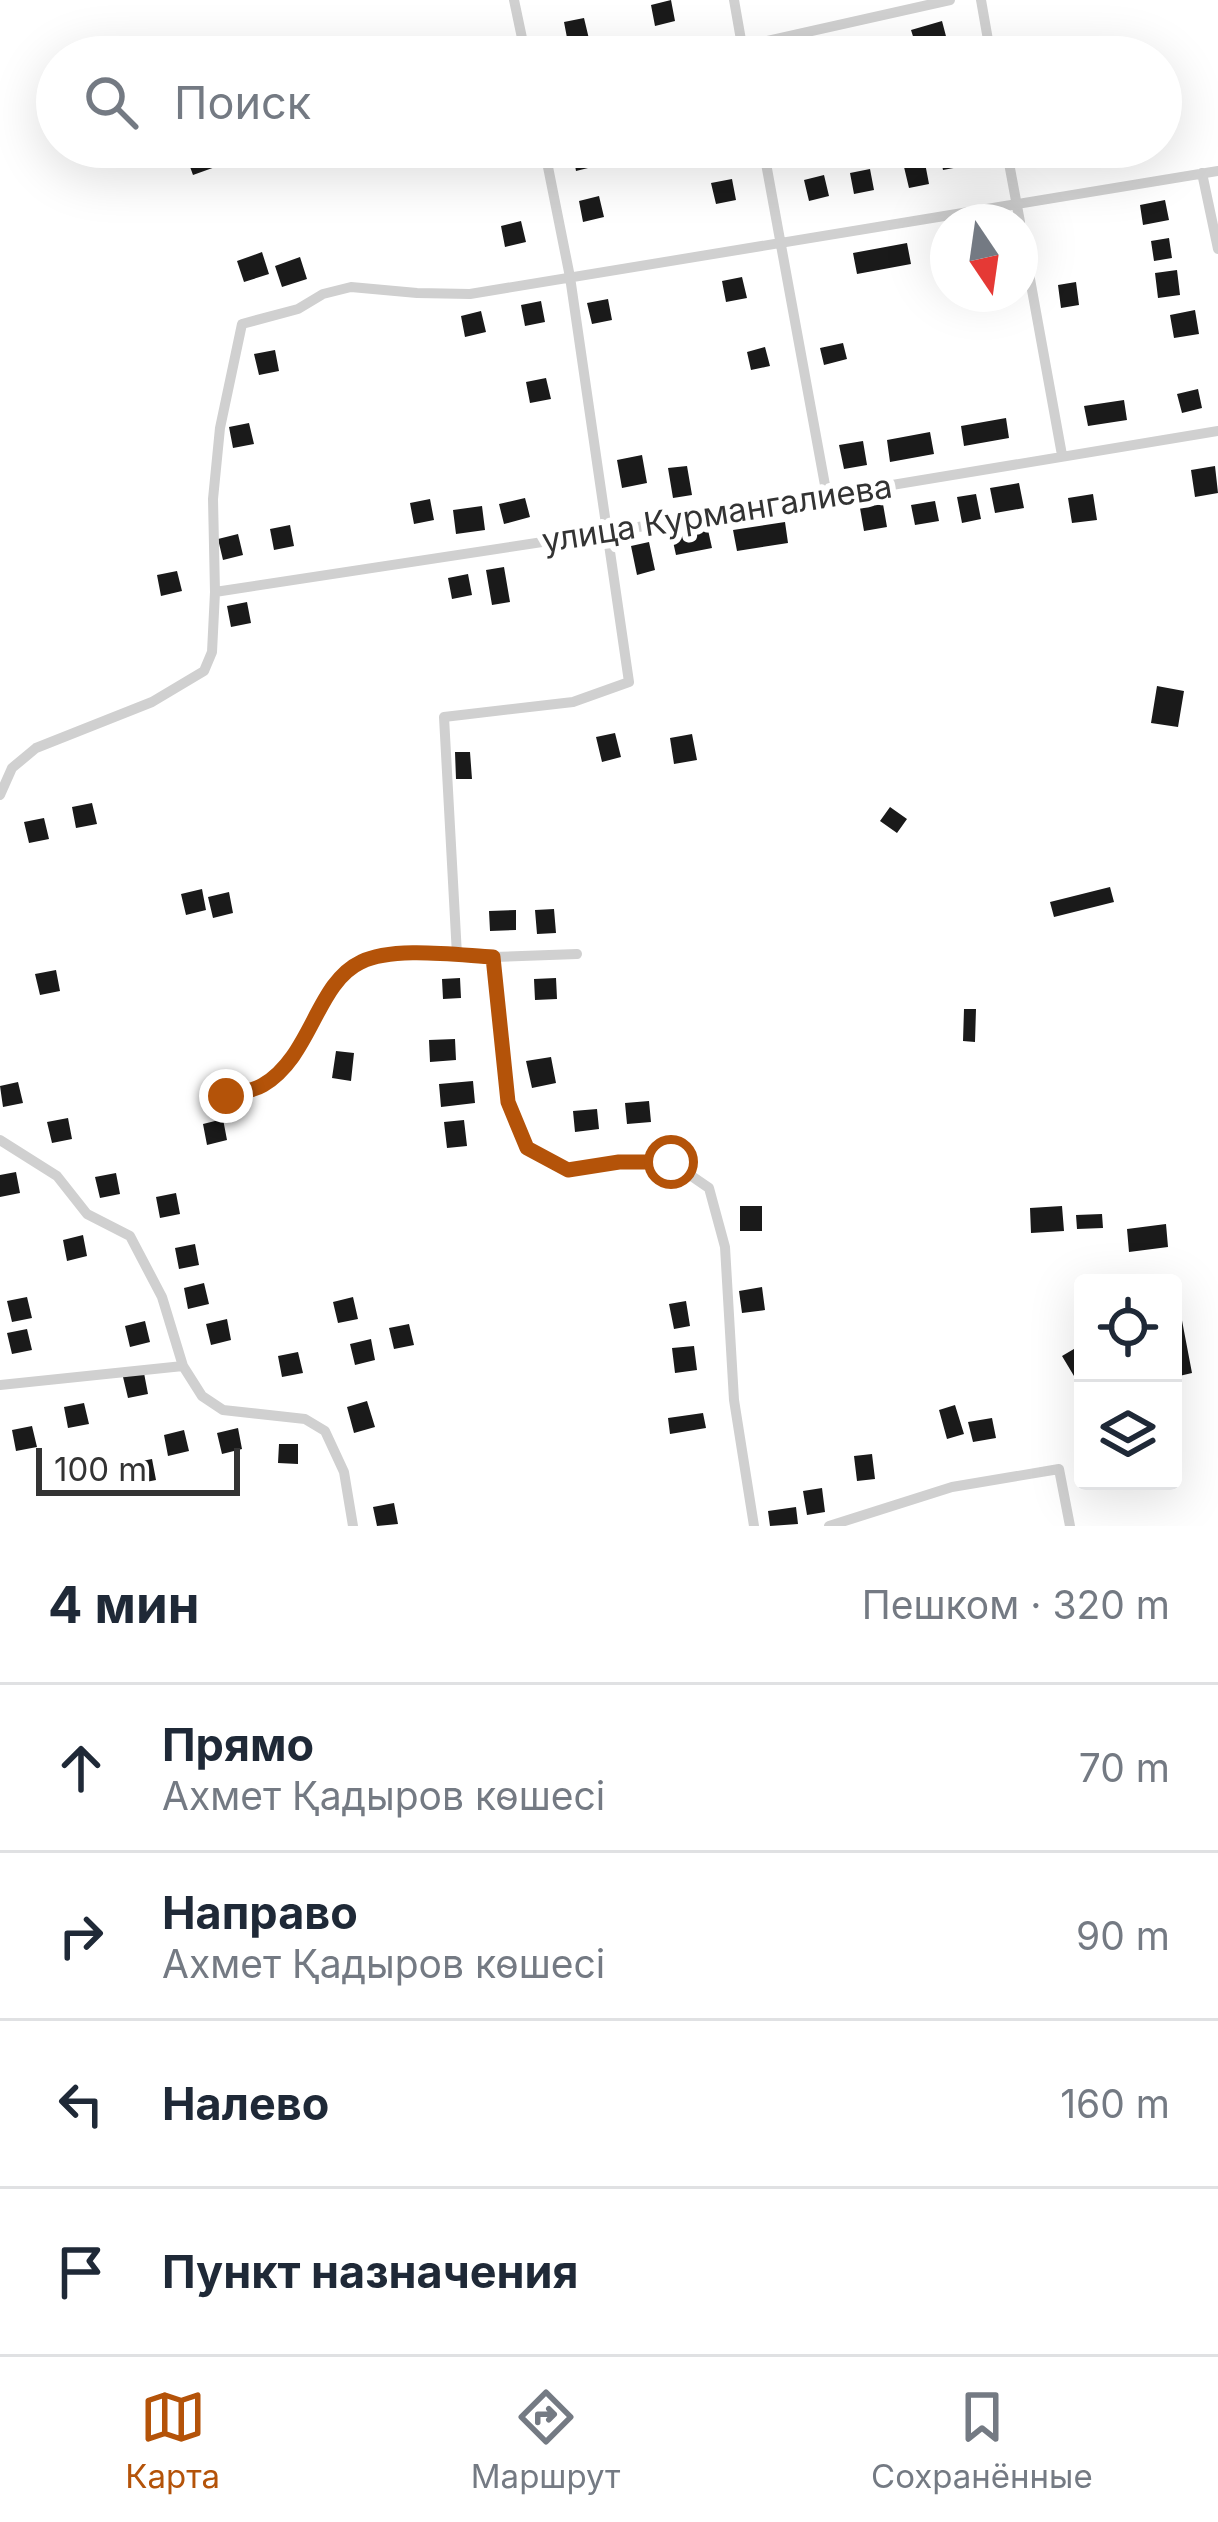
<!DOCTYPE html>
<html lang="ru">
<meta charset="utf-8">
<style>
:root{--surface:#fff;--page:#f6f6f7;--text:#1f2937;--muted:#747a83;--line:#e0e1e3;--accent:#b45309}
body{margin:0;font-family:Inter,sans-serif;background:var(--page);color:var(--text)}
.controls{position:absolute;right:36px;bottom:36px;display:grid;overflow:hidden;border-radius:12px;box-shadow:0 12px 48px #0002}
.controls button{width:108px;height:108px;display:grid;place-items:center;padding:0;border:0;border-bottom:3px solid var(--line);background:var(--surface);color:var(--text);font:60px sans-serif}
.compass{position:absolute;left:930px;top:204px;width:108px;height:108px;border-radius:50%;background:var(--surface);box-shadow:0 12px 48px #0002;rotate:167deg}
.scale{position:absolute;left:36px;bottom:30px;width:204px;box-sizing:border-box;padding-left:12px;border:6px solid #333;border-top:0;font-size:33px;line-height:42px;white-space:nowrap;color:#333;-webkit-text-stroke:9px #fff;paint-order:stroke}
.stop{position:absolute;width:36px;height:36px;margin:-27px;border:9px solid #b45309;border-radius:50%;background:#fff}
.stop.end{background:#b45309;border-color:#fff;box-shadow:0 3px 12px #0008}
.list{margin:0;padding:0;list-style:none}
h2{display:flex;justify-content:space-between;align-items:center;height:156px;margin:0;padding:0 48px;font-size:51px}
h2 small{font-size:39px;font-weight:400;color:var(--muted)}
.list li{display:grid;grid-template-columns:78px 1fr auto;gap:36px;align-items:center;box-sizing:border-box;height:168px;padding:0 48px;border-top:3px solid var(--line)}
.list b{display:block;font-size:45px;white-space:nowrap}
.list p{margin:0;font-size:39px;white-space:nowrap;color:var(--muted)}
.list em{font-size:39px;font-style:normal;color:var(--muted)}
.icon{flex:none;width:66px;height:66px;fill:none;stroke:currentColor;stroke-width:2;stroke-linecap:round;stroke-linejoin:round}
.map{position:relative;flex:none;width:1218px;height:1526px;overflow:hidden}
.search{position:absolute;background:var(--surface);box-shadow:0 12px 48px #0002;left:36px;right:36px;top:36px;height:132px;display:flex;align-items:center;gap:30px;box-sizing:border-box;padding:0 42px;border-radius:66px;color:var(--muted);font-size:45px}
.sheet{height:828px;background:var(--surface)}
nav{display:flex;justify-content:space-around;align-items:center;box-sizing:border-box;height:168px;border-top:3px solid var(--line);background:var(--surface);font-size:33px;color:var(--muted)}
nav a{display:grid;justify-items:center;gap:6px}
nav .on{color:var(--accent)}
.map>svg:first-child{display:block}
</style>
<div class="map">
<svg width="1218" height="1526" viewBox="0 0 1218 1526">
<rect width="100%" height="100%" fill="#fff"/>
<path fill="#1a1a1a" d="M 671,0 L 675,21 L 655,26 L 651,5 Z
M 584,18 L 589,39 L 568,43 L 564,22 Z
M 942,21 L 947,40 L 917,49 L 911,30 Z
M 203,147 L 211,147 L 218,166 L 193,175 L 185,153 Z
M 583,147 L 592,147 L 596,166 L 576,171 L 572,149 Z
M 948,147 L 960,147 L 964,166 L 943,170 L 939,149 Z
M 925,163 L 929,184 L 909,188 L 904,167 Z
M 870,169 L 874,190 L 854,194 L 850,173 Z
M 824,175 L 829,196 L 809,201 L 804,180 Z
M 732,179 L 736,200 L 716,204 L 711,183 Z
M 599,196 L 604,217 L 583,222 L 579,201 Z
M 1165,200 L 1169,220 L 1143,225 L 1140,205 Z
M 521,221 L 526,242 L 505,247 L 501,226 Z
M 1169,238 L 1172,258 L 1154,261 L 1151,241 Z
M 907,243 L 911,264 L 857,274 L 853,253 Z
M 262,252 L 269,274 L 244,282 L 237,261 Z
M 300,257 L 307,279 L 282,287 L 275,266 Z
M 1177,270 L 1180,295 L 1158,298 L 1155,273 Z
M 742,277 L 747,298 L 726,302 L 722,281 Z
M 1076,282 L 1079,305 L 1061,308 L 1058,285 Z
M 608,299 L 612,320 L 592,324 L 587,303 Z
M 541,301 L 545,322 L 525,326 L 521,305 Z
M 1195,310 L 1199,334 L 1174,338 L 1170,315 Z
M 481,311 L 486,332 L 465,337 L 461,316 Z
M 843,343 L 847,359 L 824,365 L 820,348 Z
M 765,347 L 770,366 L 751,370 L 747,352 Z
M 275,350 L 279,371 L 259,375 L 254,354 Z
M 546,378 L 551,399 L 530,403 L 526,382 Z
M 1198,389 L 1202,408 L 1182,413 L 1177,394 Z
M 1124,400 L 1127,420 L 1088,426 L 1084,406 Z
M 1006,418 L 1009,438 L 964,446 L 961,426 Z
M 249,423 L 254,444 L 233,448 L 229,427 Z
M 930,432 L 934,454 L 890,462 L 887,440 Z
M 863,441 L 867,465 L 844,469 L 839,445 Z
M 642,455 L 647,483 L 622,488 L 617,460 Z
M 687,466 L 692,495 L 673,498 L 668,468 Z
M 1215,466 L 1218,493 L 1195,497 L 1191,470 Z
M 1019,483 L 1024,508 L 995,513 L 990,488 Z
M 976,494 L 981,519 L 962,523 L 957,497 Z
M 1093,494 L 1097,520 L 1072,523 L 1068,498 Z
M 525,498 L 530,517 L 504,524 L 499,504 Z
M 430,499 L 434,520 L 414,524 L 410,503 Z
M 935,501 L 939,521 L 915,525 L 911,505 Z
M 883,504 L 887,527 L 864,531 L 860,508 Z
M 482,506 L 485,530 L 456,534 L 453,510 Z
M 706,521 L 712,548 L 676,555 L 670,528 Z
M 785,522 L 788,543 L 737,551 L 733,530 Z
M 290,525 L 294,546 L 274,550 L 270,529 Z
M 238,534 L 243,555 L 223,560 L 218,539 Z
M 649,542 L 655,570 L 637,575 L 631,546 Z
M 504,567 L 510,602 L 492,605 L 486,570 Z
M 177,571 L 182,591 L 161,596 L 157,575 Z
M 468,574 L 472,595 L 452,599 L 448,578 Z
M 247,602 L 251,623 L 231,627 L 227,606 Z
M 1157,686 L 1184,691 L 1178,727 L 1151,723 Z
M 615,733 L 621,757 L 602,762 L 596,737 Z
M 692,734 L 697,760 L 674,764 L 670,738 Z
M 455,752 L 470,752 L 472,779 L 456,779 Z
M 92,803 L 97,824 L 76,828 L 72,807 Z
M 890,807 L 907,819 L 897,833 L 880,821 Z
M 44,818 L 49,839 L 29,843 L 24,822 Z
M 1110,887 L 1114,902 L 1054,917 L 1050,902 Z
M 202,889 L 206,910 L 186,915 L 181,894 Z
M 229,892 L 233,913 L 213,918 L 208,897 Z
M 554,909 L 556,933 L 537,934 L 535,910 Z
M 516,910 L 516,930 L 490,931 L 489,911 Z
M 56,970 L 60,991 L 40,995 L 35,974 Z
M 460,978 L 461,998 L 443,999 L 442,979 Z
M 556,978 L 557,999 L 535,1000 L 534,979 Z
M 964,1009 L 976,1009 L 975,1042 L 963,1041 Z
M 455,1039 L 456,1060 L 430,1062 L 429,1040 Z
M 336,1051 L 354,1053 L 351,1081 L 332,1078 Z
M 551,1057 L 556,1083 L 532,1088 L 526,1061 Z
M 473,1081 L 475,1103 L 441,1107 L 439,1084 Z
M 18,1082 L 23,1103 L 3,1107 L 0,1086 Z
M 649,1101 L 651,1122 L 627,1124 L 625,1103 Z
M 597,1109 L 599,1129 L 575,1132 L 573,1111 Z
M 68,1118 L 72,1139 L 52,1143 L 47,1122 Z
M 223,1119 L 227,1140 L 207,1145 L 203,1124 Z
M 464,1120 L 467,1146 L 447,1148 L 444,1122 Z
M 16,1172 L 20,1193 L 0,1197 L 0,1175 Z
M 116,1173 L 120,1194 L 100,1198 L 95,1177 Z
M 176,1193 L 180,1214 L 160,1218 L 156,1197 Z
M 740,1206 L 762,1206 L 762,1231 L 740,1231 Z
M 1062,1206 L 1064,1231 L 1031,1233 L 1030,1208 Z
M 1102,1214 L 1103,1228 L 1077,1229 L 1076,1215 Z
M 1166,1224 L 1168,1247 L 1129,1252 L 1127,1229 Z
M 83,1235 L 87,1256 L 67,1261 L 63,1240 Z
M 195,1244 L 199,1265 L 179,1269 L 175,1248 Z
M 204,1283 L 209,1304 L 188,1309 L 184,1288 Z
M 762,1287 L 765,1310 L 742,1313 L 739,1291 Z
M 27,1297 L 32,1318 L 12,1322 L 7,1301 Z
M 353,1297 L 358,1319 L 338,1323 L 333,1302 Z
M 686,1301 L 690,1326 L 674,1329 L 669,1304 Z
M 1180,1310 L 1192,1373 L 1175,1377 L 1173,1311 Z
M 227,1319 L 231,1340 L 211,1345 L 206,1324 Z
M 145,1321 L 150,1342 L 130,1347 L 125,1326 Z
M 409,1324 L 414,1345 L 394,1349 L 389,1328 Z
M 27,1329 L 32,1350 L 12,1354 L 7,1333 Z
M 371,1339 L 375,1360 L 355,1365 L 350,1344 Z
M 694,1346 L 697,1370 L 675,1373 L 672,1348 Z
M 1079,1346 L 1083,1353 L 1083,1371 L 1074,1376 L 1062,1356 Z
M 298,1352 L 303,1373 L 282,1377 L 278,1356 Z
M 144,1373 L 148,1394 L 128,1398 L 123,1377 Z
M 367,1401 L 375,1427 L 354,1433 L 347,1407 Z
M 84,1403 L 89,1424 L 68,1428 L 64,1407 Z
M 955,1405 L 964,1434 L 947,1439 L 939,1410 Z
M 703,1413 L 706,1428 L 670,1434 L 668,1418 Z
M 992,1418 L 996,1438 L 973,1442 L 968,1422 Z
M 32,1426 L 37,1447 L 16,1451 L 12,1430 Z
M 238,1428 L 242,1449 L 222,1454 L 217,1433 Z
M 184,1430 L 189,1451 L 168,1456 L 164,1435 Z
M 279,1444 L 298,1444 L 298,1464 L 278,1463 Z
M 872,1454 L 875,1479 L 857,1481 L 854,1456 Z
M 152,1459 L 156,1480 L 136,1484 L 132,1463 Z
M 822,1488 L 825,1512 L 807,1515 L 803,1491 Z
M 394,1503 L 398,1524 L 377,1526 L 373,1507 Z
M 796,1507 L 798,1524 L 770,1526 L 768,1511 Z"/>
<g fill="none" stroke-linecap="round" stroke-linejoin="round">
<path stroke="#d0d0d0" stroke-width="10" d="M 514,0 L 526,57
M 734,0 L 744,57
M 981,0 L 991,57
M 695,57 L 950,0
M 763,147 L 827,496
M 1006,147 L 1020,222
M 1202,173 L 1218,249
M 1020,224 L 1062,455
M 215,592 L 608,532 L 1218,431
M 0,795 L 12,768 L 36,748 L 152,702 L 204,671 L 212,652 L 215,592 L 213,499 L 220,428 L 242,324 L 298,309 L 323,294 L 351,287 L 417,293 L 470,294 L 1218,171
M 457,955 L 444,717 L 573,702 L 629,682 L 570,277 L 544,147
M 493,957 L 508,1102 L 527,1148 L 569,1170 L 619,1162 L 671,1162 L 709,1188 L 725,1247 L 734,1400 L 754,1526
M 227,1096 L 261,1087 L 293,1060 L 339,978 L 362,961 L 396,954 L 493,957 L 577,954
M 0,1140 L 57,1176 L 87,1214 L 130,1236 L 162,1297 L 183,1366 L 202,1396 L 223,1410 L 305,1419 L 325,1431 L 344,1472 L 353,1526
M 0,1385 L 183,1366
M 829,1526 L 952,1487 L 1059,1469 L 1070,1526"/>
</g>
<g fill="none" stroke-linecap="round" stroke-linejoin="round">
<path stroke="#b45309" stroke-width="15" d="M 226,1096 C 238,1093 253,1091 263,1085 C 312,1056 316,983 361,962 C 393,946 457,955 493,957 L 508,1102 L 527,1148 L 568,1170 L 619,1162 L 671,1162"/>
</g>
<g text-anchor="middle" stroke-width="12" stroke-linejoin="round" paint-order="stroke">
<g font-size="33" fill="#333" stroke="#fff">
<text transform="translate(717 513) rotate(-9)" y="12">улица Курмангалиева</text>
</g>
</g>
</svg>
<div class="controls">
<button><svg class="icon" aria-label="locate" viewBox="0 0 24 24"><circle cx="12" cy="12" r="6"/><path d="M12 2v4M12 18v4M2 12h4M18 12h4"/></svg></button>
<button><svg class="icon" aria-label="layers" viewBox="0 0 24 24"><path d="M12 4l9 5-9 5-9-5zM3 14l9 5 9-5"/></svg></button>
</div>
<svg class="compass" viewBox="-18 -18 36 36"><path d="M0-13l5 13h-10z" fill="#e53935"/><path d="M0 13l5-13h-10z" fill="#747a83"/></svg>
<div class="scale">100 m</div>
<div class="stop" style="left:671px;top:1162px"></div>
<div class="stop end" style="left:226px;top:1096px"></div>
<div class="search"><svg class="icon" aria-label="search" viewBox="0 0 24 24"><circle cx="10" cy="10" r="6"/><path d="M15 15l6 6"/></svg>Поиск</div>
</div>
<section class="sheet">
<h2>4 мин<small>Пешком · 320 m</small></h2>
<ul class="list">
<li><svg class="icon" aria-label="ahead" viewBox="0 0 24 24"><path d="M12 20V5M6 11l6-6 6 6"/></svg><div><b>Прямо</b><p>Ахмет Қадыров көшесі</p></div><em>70 m</em></li>
<li><svg class="icon" aria-label="right" viewBox="0 0 24 24"><path d="M7 20v-9h11M14 6l5 5-5 5"/></svg><div><b>Направо</b><p>Ахмет Қадыров көшесі</p></div><em>90 m</em></li>
<li><svg class="icon" aria-label="left" viewBox="0 0 24 24"><path d="M17 20v-9H6M10 6l-5 5 5 5"/></svg><div><b>Налево</b></div><em>160 m</em></li>
<li><svg class="icon" aria-label="arrive" viewBox="0 0 24 24"><path d="M6 21V4h12l-3 4 3 4H6"/></svg><div><b>Пункт назначения</b></div></li>
</ul>
</section>
<nav>
<a class="on"><svg class="icon" aria-label="map" viewBox="0 0 24 24"><path d="M3 6l6-2 6 2 6-2v14l-6 2-6-2-6 2zM9 4v14M15 6v14"/></svg>Карта</a>
<a><svg class="icon" aria-label="directions" viewBox="0 0 24 24"><path d="M12 3l9 9-9 9-9-9zM9 14v-3h6M13 9l2 2-2 2"/></svg>Маршрут</a>
<a><svg class="icon" aria-label="saved" viewBox="0 0 24 24"><path d="M7 4h10v16l-5-4-5 4z"/></svg>Сохранённые</a>
</nav>
